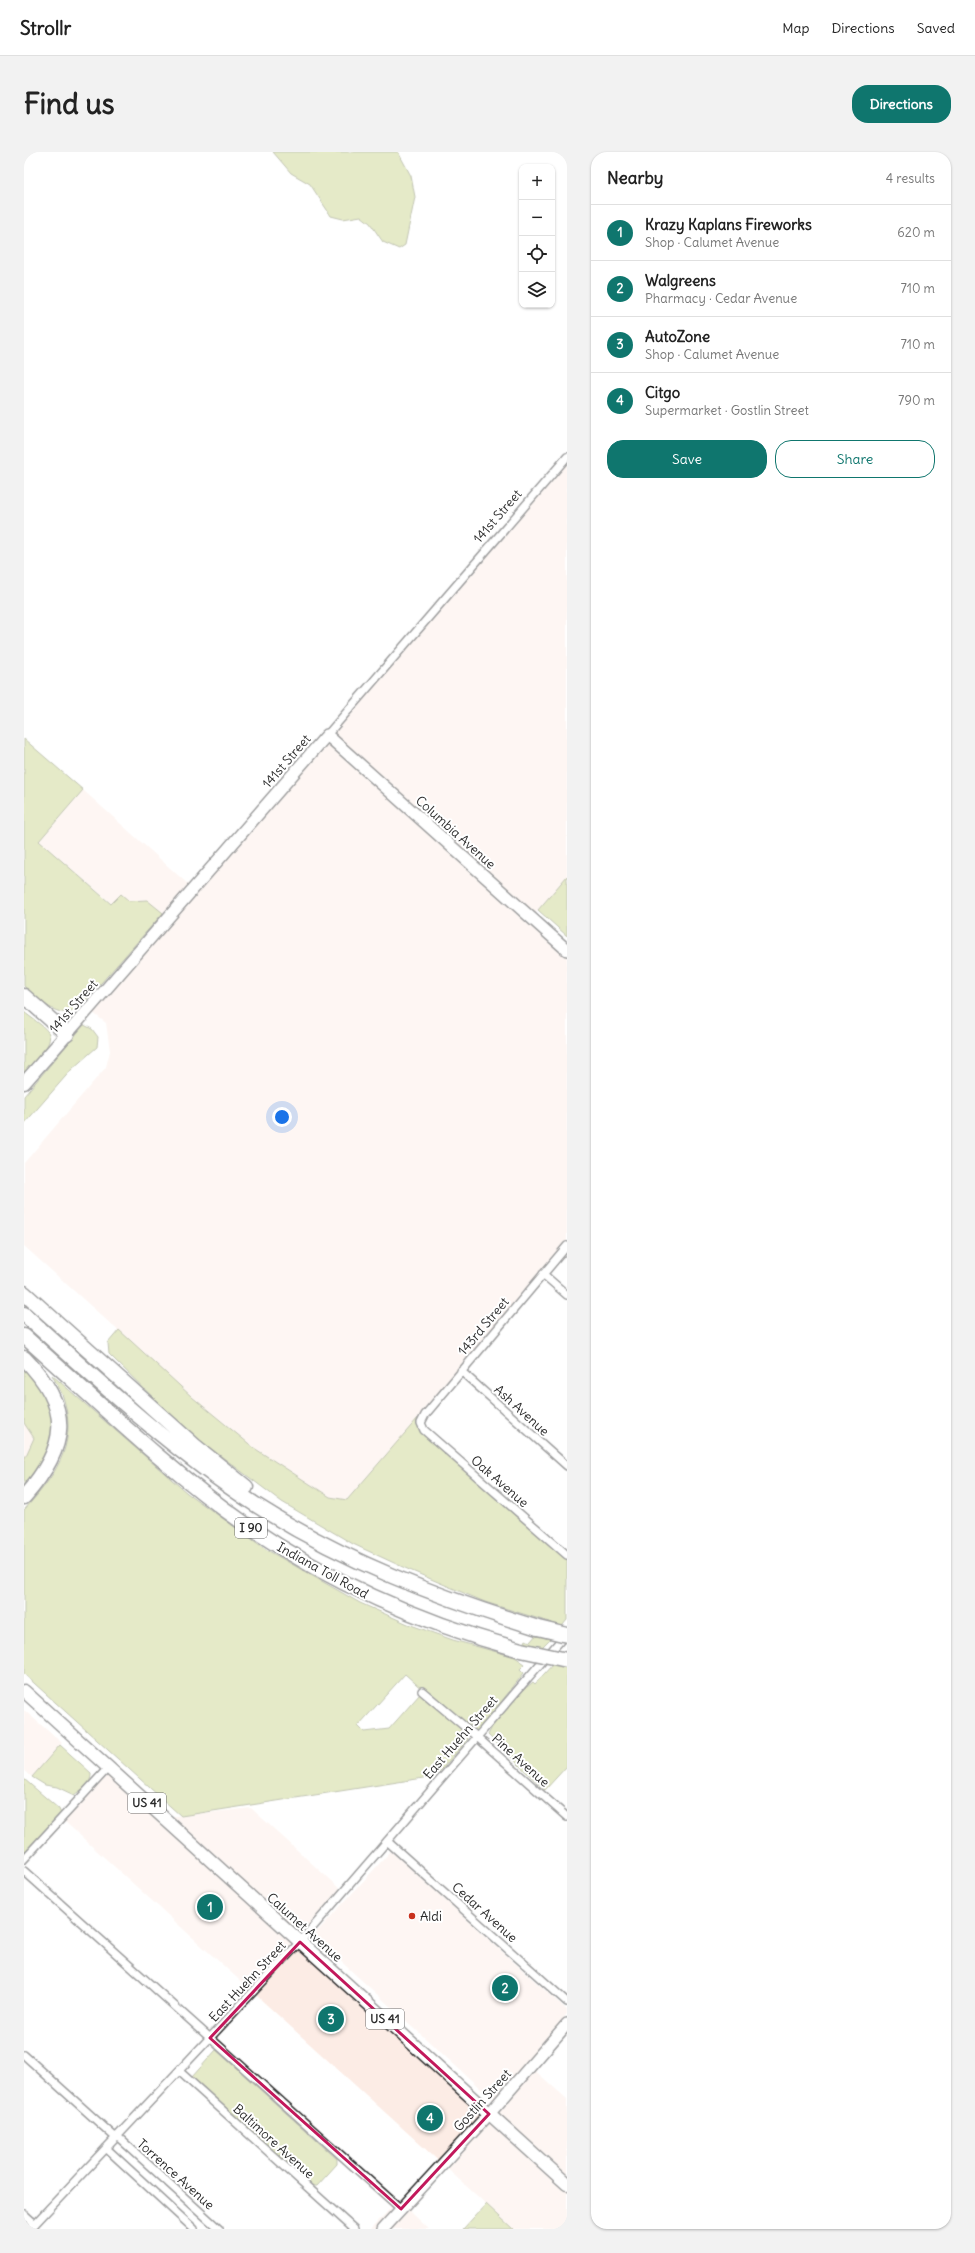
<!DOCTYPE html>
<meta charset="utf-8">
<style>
:root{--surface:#fff;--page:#f2f2f2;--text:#222;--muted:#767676;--line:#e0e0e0;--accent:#0f766e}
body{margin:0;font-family:Delius,sans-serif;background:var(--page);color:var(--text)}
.controls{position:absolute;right:12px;top:12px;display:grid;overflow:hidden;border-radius:8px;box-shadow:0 1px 3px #0004}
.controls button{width:36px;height:36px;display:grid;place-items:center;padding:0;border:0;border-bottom:1px solid var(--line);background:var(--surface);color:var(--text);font:20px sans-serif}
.you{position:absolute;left:258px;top:965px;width:14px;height:14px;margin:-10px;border:3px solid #fff;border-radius:50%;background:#1a73e8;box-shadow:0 0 0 6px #1a73e833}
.badge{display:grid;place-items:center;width:26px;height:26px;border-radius:50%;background:var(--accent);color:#fff;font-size:13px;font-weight:700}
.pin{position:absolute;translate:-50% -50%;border:2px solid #fff;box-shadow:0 1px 4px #0006}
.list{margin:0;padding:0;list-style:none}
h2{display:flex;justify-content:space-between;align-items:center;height:52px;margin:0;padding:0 16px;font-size:17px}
h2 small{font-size:13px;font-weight:400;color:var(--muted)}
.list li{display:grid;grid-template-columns:26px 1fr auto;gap:12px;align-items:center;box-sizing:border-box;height:56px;padding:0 16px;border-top:1px solid var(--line)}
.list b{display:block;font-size:15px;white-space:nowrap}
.list p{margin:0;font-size:13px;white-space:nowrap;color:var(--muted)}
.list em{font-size:13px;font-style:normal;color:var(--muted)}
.actions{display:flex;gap:8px;padding:12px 16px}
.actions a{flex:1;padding:9px 0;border:1px solid var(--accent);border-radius:16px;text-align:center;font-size:14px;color:var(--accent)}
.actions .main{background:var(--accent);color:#fff}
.icon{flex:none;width:22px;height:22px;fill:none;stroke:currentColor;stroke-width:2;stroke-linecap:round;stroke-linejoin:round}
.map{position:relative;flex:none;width:543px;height:2077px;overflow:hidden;border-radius:16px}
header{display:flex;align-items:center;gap:24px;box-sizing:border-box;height:56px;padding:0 20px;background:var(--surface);border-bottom:1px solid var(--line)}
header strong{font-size:19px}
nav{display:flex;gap:22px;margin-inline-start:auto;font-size:14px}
.intro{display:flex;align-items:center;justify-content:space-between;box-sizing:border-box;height:96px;padding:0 24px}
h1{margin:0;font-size:28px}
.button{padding:10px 18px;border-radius:16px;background:var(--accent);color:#fff;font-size:14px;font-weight:700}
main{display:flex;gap:24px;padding:0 24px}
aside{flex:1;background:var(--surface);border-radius:16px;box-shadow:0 1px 3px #0004}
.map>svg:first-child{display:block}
</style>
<header>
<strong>Strollr</strong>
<nav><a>Map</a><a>Directions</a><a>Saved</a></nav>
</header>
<div class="intro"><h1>Find us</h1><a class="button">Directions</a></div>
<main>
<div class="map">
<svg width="543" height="2077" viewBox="0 0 543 2077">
<rect width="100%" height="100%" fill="#fff"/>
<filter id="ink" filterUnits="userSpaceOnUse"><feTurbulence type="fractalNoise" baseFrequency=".025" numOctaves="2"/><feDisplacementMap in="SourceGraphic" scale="8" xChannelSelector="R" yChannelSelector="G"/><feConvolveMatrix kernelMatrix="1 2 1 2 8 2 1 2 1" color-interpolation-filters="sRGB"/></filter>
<g filter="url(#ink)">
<path fill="#fcece5" d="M 543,305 L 543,724 L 507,766 L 543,798 L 543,1095 L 322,1349 L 305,1345 L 230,1296 L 168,1245 L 0,1094 L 0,1011 L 82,915 L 86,899 L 82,871 L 64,857 Z
M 59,638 L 165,733 L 139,761 L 123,748 L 88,752 L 15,689 Z
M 0,1271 L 10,1286 L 0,1308 Z
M 0,1558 L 38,1591 L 8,1625 L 0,1619 Z
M 84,1620 L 543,2036 L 543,2077 L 439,2077 L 462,2052 L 39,1668 Z
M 227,1656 L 317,1738 L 275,1786 L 142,1665 Z
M 367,1699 L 543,1858 L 543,1862 L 469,1948 L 289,1784 Z
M 508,1916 L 543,1947 L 543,2028 L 468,1961 Z
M 374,2048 L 405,2077 L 347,2077 Z"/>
<path fill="#c5d185" stroke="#787e58" d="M 249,0 L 374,0 L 387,24 L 391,45 L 381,93 L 375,97 L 359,90 L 346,71 L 337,64 L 319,67 L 307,64 L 286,32 L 267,21 Z
M 0,587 L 59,638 L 15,689 L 87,752 L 97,742 L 105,749 L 123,748 L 139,761 L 54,857 C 34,869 15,847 0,834 Z
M 543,724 L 543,784 L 514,758 Z
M 0,860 C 7,866 19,873 24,880 C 32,892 7,912 0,921 Z
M 60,873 L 68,877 L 74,885 L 73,895 L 48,917 L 0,972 L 0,944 Z
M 95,1178 L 168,1245 L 230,1296 L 306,1345 L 323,1348 L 394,1266 L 400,1278 L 543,1403 L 543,1468 L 538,1474 L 461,1450 L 381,1416 L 329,1392 L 258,1350 L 161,1277 L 85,1202 L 84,1191 Z
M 0,1216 C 40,1261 34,1290 0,1335 L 0,1308 L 10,1286 L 0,1271 Z
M 28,1223 L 163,1341 L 243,1398 L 336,1451 L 384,1472 L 429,1488 L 491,1505 L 501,1512 L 496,1517 L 500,1521 L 450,1584 L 381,1522 L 334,1574 L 340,1580 L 365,1577 L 396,1542 L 434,1572 L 444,1587 L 412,1624 L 157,1664 L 0,1522 L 0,1358 C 29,1326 54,1295 40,1248 C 38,1240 32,1231 28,1223 Z
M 513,1482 L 527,1486 L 517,1496 L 500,1492 L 502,1488 L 506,1490 Z
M 529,1512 L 543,1515 L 543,1614 L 521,1638 L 464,1583 C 473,1562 492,1544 509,1530 L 511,1532 Z
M 36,1593 L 67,1621 C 68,1633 56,1638 50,1643 L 33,1635 L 21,1633 L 8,1625 Z
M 0,1627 L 35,1657 L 37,1662 L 0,1702 Z
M 192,1898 L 313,2007 L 313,2012 L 293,2034 L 288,2034 L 168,1925 Z
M 462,2052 L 489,2077 L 439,2077 Z"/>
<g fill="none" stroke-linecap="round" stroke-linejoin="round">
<defs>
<path id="street" d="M 303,583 L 543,305
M 543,1094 L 401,1263 L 397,1271 L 400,1278 L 543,1403
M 519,1122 L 543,1143
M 437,1219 L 543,1314
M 398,1539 L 453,1585 L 543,1665
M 363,1689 L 543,1850
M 0,1707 L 84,1616
M 0,1719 L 377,2057
M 0,1903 L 92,1986
M 155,1919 L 330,2077
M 93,1984 L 195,2077
M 82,1996 L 170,2077
M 0,2062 L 11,2072
M 6,2077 L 276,1790 L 542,1482"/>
<path id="secondary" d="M 43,882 L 303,583 L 543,798
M 359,2077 L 465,1962 L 543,1872"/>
<path id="primary" d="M 0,931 L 43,882
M 0,1539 L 543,2032"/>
<path id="highway" d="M 0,844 L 43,882
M 0,1141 L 171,1294 L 222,1335
M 0,1162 C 74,1229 148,1298 232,1353 C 319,1409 416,1446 514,1476
M 0,1184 C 72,1248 142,1317 221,1372 C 305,1430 398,1471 497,1498
M 0,1206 C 50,1257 44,1295 0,1345"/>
</defs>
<use href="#street" stroke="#2b2b2b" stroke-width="10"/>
<use href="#secondary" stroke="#2b2b2b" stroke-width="14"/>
<use href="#primary" stroke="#2b2b2b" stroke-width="15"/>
<use href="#highway" stroke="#2b2b2b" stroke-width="17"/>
<use href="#street" stroke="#fff" stroke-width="7"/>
<use href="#secondary" stroke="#fff" stroke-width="11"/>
<use href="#primary" stroke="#fff" stroke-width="12"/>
<use href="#highway" stroke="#fff" stroke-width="14"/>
<defs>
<path id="highway-bridge" d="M 514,1476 L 543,1483
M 497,1498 L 543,1508"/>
</defs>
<use href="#highway-bridge" stroke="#2b2b2b" stroke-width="17" stroke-linecap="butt"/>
<use href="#highway-bridge" stroke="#fff" stroke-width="14"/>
</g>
</g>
<path d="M0 0H543V2077H0ZM 276,1790 L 465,1962 L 377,2057 L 186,1886 Z" fill="#fff" fill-opacity=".55" fill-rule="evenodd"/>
<path fill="none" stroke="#c2185b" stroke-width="3" stroke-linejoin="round" d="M 276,1790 L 465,1962 L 377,2057 L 186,1886 Z"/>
<circle fill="#c8321e" stroke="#fff" stroke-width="1.5" cx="388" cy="1764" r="4"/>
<g text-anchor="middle" stroke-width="4" stroke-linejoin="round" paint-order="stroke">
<g fill="#fff" stroke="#6b6b6b" stroke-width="1">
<rect x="211" y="1366" width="32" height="20" rx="3"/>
<rect x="104" y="1641" width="38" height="20" rx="3"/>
<rect x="342" y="1857" width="38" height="20" rx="3"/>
</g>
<g font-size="12" font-weight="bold" fill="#2b2b2b">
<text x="227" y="1380">I 90</text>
<text x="123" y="1655">US 41</text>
<text x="361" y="1871">US 41</text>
</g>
<g font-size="13" fill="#2b2b2b" stroke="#fff">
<text transform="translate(473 364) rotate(-49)" y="5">141st Street</text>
<text transform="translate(262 609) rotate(-49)" y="5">141st Street</text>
<text transform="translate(432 680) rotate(42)" y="5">Columbia Avenue</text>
<text transform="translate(49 854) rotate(-49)" y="5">141st Street</text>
<text transform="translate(459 1174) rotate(-50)" y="5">143rd Street</text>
<text transform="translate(498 1258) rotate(42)" y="5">Ash Avenue</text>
<text transform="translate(476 1329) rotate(41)" y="5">Oak Avenue</text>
<text transform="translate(299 1418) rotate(29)" y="5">Indiana Toll Road</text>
<text transform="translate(436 1585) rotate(-49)" y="5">East Huehn Street</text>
<text transform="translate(497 1608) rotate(42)" y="5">Pine Avenue</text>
<text transform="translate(461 1760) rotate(42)" y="5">Cedar Avenue</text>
<text transform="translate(281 1775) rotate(42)" y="5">Calumet Avenue</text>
<text transform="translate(223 1829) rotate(-47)" y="5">East Huehn Street</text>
<text transform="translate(458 1948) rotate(-48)" y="5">Gostlin Street</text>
<text transform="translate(250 1989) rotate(42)" y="5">Baltimore Avenue</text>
<text transform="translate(152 2022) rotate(42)" y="5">Torrence Avenue</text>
</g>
<g font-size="13" fill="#2b2b2b" stroke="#fff" text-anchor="start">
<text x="396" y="1769">Aldi</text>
</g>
</g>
</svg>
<div class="controls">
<button>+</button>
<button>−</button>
<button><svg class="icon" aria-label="locate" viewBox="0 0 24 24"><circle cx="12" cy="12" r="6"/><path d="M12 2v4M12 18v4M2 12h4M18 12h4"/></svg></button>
<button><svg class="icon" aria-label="layers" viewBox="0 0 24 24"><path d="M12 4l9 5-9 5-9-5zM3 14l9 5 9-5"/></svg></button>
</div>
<div class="you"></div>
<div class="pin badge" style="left:186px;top:1755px">1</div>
<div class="pin badge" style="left:481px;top:1836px">2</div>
<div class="pin badge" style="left:307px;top:1867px">3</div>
<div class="pin badge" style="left:406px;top:1966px">4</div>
</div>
<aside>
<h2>Nearby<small>4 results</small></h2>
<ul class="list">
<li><span class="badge">1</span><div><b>Krazy Kaplans Fireworks</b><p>Shop · Calumet Avenue</p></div><em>620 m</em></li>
<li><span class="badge">2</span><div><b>Walgreens</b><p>Pharmacy · Cedar Avenue</p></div><em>710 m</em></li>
<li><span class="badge">3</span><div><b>AutoZone</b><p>Shop · Calumet Avenue</p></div><em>710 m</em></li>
<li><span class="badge">4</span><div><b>Citgo</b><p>Supermarket · Gostlin Street</p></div><em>790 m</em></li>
</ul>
<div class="actions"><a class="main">Save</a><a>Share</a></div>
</aside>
</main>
